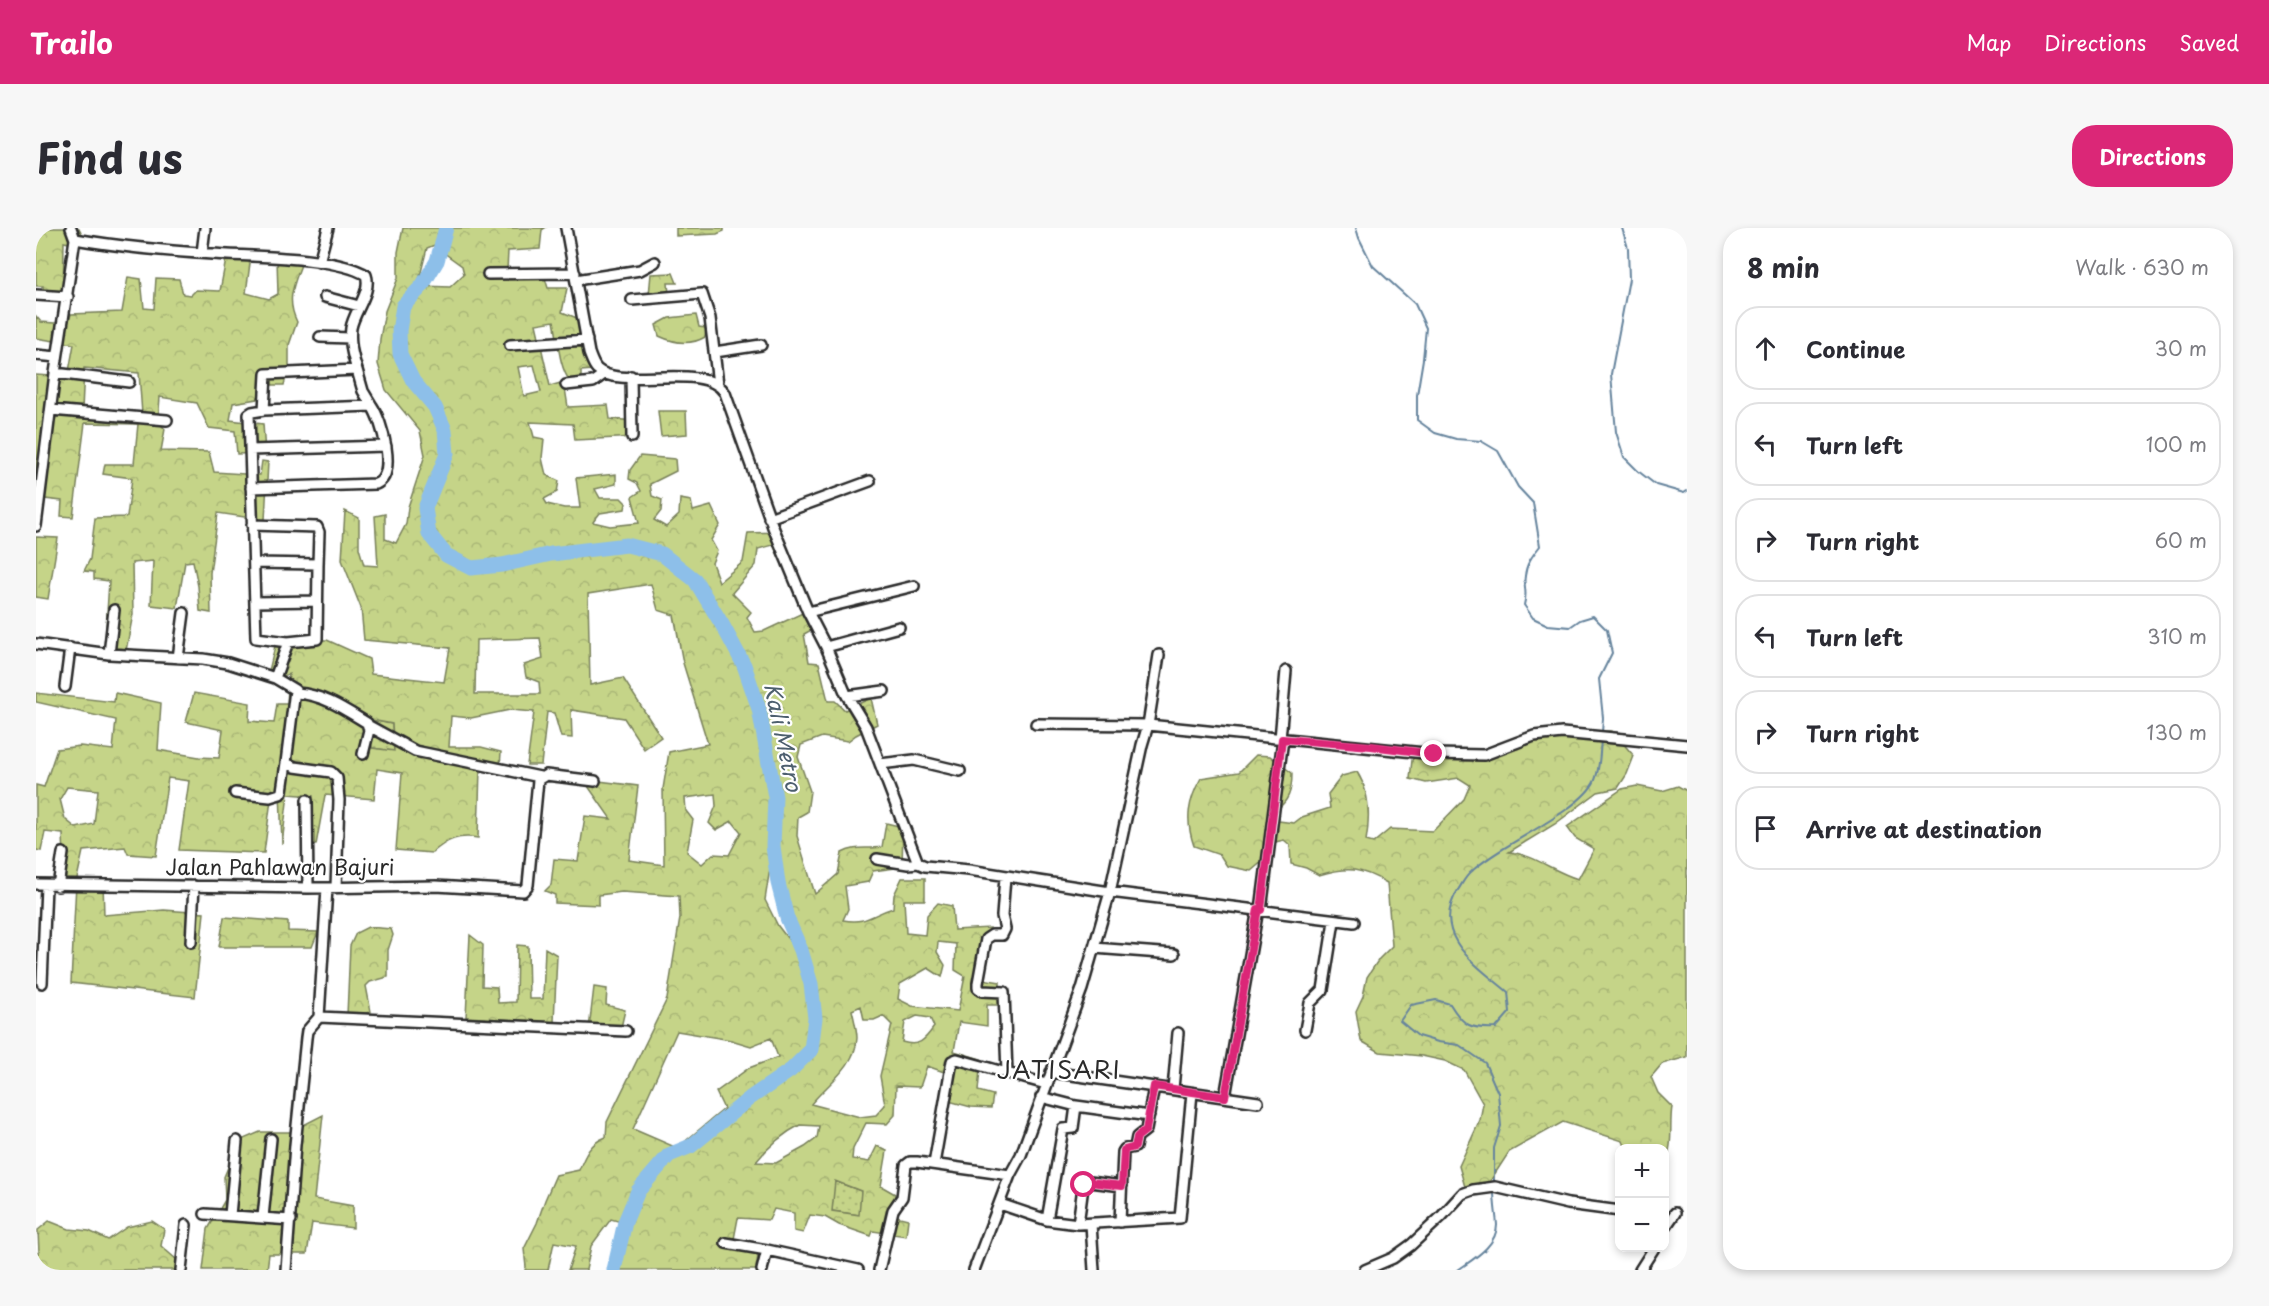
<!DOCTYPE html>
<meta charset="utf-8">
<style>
:root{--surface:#fff;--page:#f7f7f7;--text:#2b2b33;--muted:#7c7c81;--line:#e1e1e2;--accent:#db2777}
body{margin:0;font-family:"Playpen Sans",sans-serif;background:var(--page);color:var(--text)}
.controls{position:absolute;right:18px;bottom:18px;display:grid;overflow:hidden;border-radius:12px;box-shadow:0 3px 9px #0003}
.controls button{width:54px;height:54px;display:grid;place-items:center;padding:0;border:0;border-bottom:2px solid var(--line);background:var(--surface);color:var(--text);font:30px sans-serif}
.stop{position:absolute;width:18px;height:18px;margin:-14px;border:4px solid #db2777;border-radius:50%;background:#fff}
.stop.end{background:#db2777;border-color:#fff;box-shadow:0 2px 6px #0008}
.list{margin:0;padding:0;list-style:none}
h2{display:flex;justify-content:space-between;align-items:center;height:78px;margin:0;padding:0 24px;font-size:26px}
h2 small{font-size:20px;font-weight:400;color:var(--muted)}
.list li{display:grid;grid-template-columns:39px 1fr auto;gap:18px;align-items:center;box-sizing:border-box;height:84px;margin:0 12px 12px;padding:0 12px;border:2px solid var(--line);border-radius:24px}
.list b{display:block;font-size:22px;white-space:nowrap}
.list em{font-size:20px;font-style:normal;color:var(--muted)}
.icon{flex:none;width:33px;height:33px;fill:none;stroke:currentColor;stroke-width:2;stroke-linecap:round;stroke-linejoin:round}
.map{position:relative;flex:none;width:1651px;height:1042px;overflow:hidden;border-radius:24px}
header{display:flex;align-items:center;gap:36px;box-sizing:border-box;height:84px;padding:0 30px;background:var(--accent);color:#fff}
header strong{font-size:28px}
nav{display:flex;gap:33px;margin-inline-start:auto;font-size:21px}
.intro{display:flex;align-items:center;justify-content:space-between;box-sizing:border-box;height:144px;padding:0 36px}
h1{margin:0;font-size:42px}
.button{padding:15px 27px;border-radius:24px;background:var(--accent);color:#fff;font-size:21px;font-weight:700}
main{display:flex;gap:36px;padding:0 36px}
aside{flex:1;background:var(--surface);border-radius:24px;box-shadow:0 3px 9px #0003}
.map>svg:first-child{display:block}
</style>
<header>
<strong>Trailo</strong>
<nav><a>Map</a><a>Directions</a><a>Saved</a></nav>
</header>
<div class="intro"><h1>Find us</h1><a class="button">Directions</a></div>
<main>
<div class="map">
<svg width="1651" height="1042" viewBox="0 0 1651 1042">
<defs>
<pattern id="grass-dots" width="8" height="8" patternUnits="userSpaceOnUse" patternTransform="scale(1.5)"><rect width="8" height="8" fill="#c5d488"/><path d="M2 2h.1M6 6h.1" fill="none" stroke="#a9b676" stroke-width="1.8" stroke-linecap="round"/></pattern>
<pattern id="forest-crowns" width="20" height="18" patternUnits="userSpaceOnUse" patternTransform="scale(1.5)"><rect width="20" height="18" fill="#c5d488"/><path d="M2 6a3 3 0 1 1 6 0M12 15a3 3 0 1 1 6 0" fill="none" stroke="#a9b676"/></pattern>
</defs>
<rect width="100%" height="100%" fill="#fff"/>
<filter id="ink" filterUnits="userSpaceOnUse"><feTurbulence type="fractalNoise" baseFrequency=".0167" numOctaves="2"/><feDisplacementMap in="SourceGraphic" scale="12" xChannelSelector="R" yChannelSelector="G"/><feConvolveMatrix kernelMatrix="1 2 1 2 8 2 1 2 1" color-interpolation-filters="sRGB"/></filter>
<g filter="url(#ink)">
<path fill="url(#grass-dots)" stroke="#78805a" stroke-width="1.5" d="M 330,491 L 356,496 L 358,523 L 336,520 Z
M 798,953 L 825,963 L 824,987 L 796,983 Z"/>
<path fill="url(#forest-crowns)" stroke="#78805a" stroke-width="1.5" fill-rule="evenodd" d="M 0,0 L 43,0 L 46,6 L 47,18 L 28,14 L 27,74 L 13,71 L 7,66 L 7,58 L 0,58 Z
M 367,0 L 509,0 L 506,2 L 504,21 L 472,23 L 471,43 L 507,44 L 512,60 L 531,60 L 526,84 L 541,90 L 545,116 L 548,118 L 556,142 L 545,143 L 545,152 L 534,153 C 523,140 522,111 518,93 L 500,96 L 514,158 L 528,154 L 532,179 L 572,177 L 574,191 L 601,193 L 602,209 L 539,212 L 537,196 L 494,194 L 498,209 L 508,211 L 506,230 L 510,247 L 523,253 L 521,264 L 508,271 L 511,276 L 528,280 L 544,280 L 540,250 L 580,246 L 580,256 L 559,261 L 564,270 L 585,270 L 590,275 L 589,281 L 564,285 L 557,294 L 574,298 L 603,295 L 596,269 L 605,263 L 601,255 L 593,251 L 594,242 L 604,228 L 639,231 L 640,243 L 614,256 L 616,268 L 626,272 L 625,283 L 618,292 L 630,299 L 643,287 L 644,271 L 655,273 L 657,283 L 675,278 L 684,297 L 675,312 L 681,323 L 676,335 L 683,354 L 707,334 L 712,305 L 745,304 L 752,328 L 751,333 L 744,331 L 737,317 L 722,321 L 720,337 L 696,365 L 715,384 L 711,389 L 719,404 L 728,403 L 775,381 L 781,399 L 768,406 L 773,434 L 783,435 L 792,473 L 799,473 L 809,482 L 835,470 L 841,496 L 820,507 L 812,513 L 786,509 L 765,517 L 762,529 L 774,563 L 771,584 L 762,589 L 761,608 L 779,666 L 802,646 L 806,625 C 821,617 830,622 846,619 L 850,595 L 867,599 L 866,639 L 837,643 L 832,654 L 809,658 L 812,681 L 807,692 C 831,696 834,687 857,680 L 858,667 L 866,650 L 889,650 L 889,672 L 868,672 L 870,705 L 889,707 L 891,687 L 902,675 L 916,678 L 918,702 L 954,700 L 946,751 L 964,754 L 964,777 L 951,777 L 951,798 L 923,794 L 918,823 L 945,831 L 942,863 L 957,867 L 955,880 L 935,879 L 905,871 L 908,844 L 891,838 L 884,859 L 860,858 L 859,887 L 851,896 L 830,895 L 817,921 L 816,931 L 833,934 L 841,918 L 851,923 L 845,958 L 859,966 L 856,987 L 872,991 L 870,1008 L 837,1003 L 835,1008 L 803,997 L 789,989 L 774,987 L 767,1005 L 758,1003 L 758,985 L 738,981 L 733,992 L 702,990 L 698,1011 L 724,1017 L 720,1039 L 726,1042 L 578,1042 L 589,995 L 575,991 L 555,1018 L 550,1042 L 532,1042 L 540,1018 L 518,1014 L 512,1042 L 489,1042 L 490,1039 L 488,1021 L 501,995 L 509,972 L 520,947 L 543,942 C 549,927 554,915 570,909 L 571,894 L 631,771 L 644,690 L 643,668 L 586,664 L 563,667 L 563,677 L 519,675 L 519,667 L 509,663 L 515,657 L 518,631 L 542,633 L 549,588 L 575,591 L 547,551 L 602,558 L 593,632 L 628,637 L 627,561 L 633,524 L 672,516 L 647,435 L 638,387 L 622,382 L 615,356 L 552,366 L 554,457 L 587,450 L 625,509 L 608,521 L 588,490 L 535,482 L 536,510 L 525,509 L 518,485 L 511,484 L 505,537 L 491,537 L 498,484 L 474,482 L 435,490 L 415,488 L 413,519 L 445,519 L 465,524 L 464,539 L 444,540 L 442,610 C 422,607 412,611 396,625 L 360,622 L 366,545 L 341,541 L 338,571 L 289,567 L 280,617 L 271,616 L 277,568 L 252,566 L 246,616 L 244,563 L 236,564 L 228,625 L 143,622 L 153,553 L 132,550 L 120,628 L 92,626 L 89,619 L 47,623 L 40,655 L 67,655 L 68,687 L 128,682 L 168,685 L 159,769 L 35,755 L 40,655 L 29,655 L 27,606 L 9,604 L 5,623 L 0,622 L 0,557 L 8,559 L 21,521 L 44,518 L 77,522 L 80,492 L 0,474 L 0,465 L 78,474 L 79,465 L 125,475 L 122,522 L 163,529 L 183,530 L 187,502 L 150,494 L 158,465 L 214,475 L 213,493 L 238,495 L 241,476 L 251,476 L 253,446 L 239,450 L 232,447 L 239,418 L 261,412 L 291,412 L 333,431 L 335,446 L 408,454 L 414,420 L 328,412 L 325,380 L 306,332 L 309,283 L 323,290 L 323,320 L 328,337 L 342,338 L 339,288 L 349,286 L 349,311 L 360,315 L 370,296 L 372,279 L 389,227 L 384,203 L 350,162 L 342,136 L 344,111 L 349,83 L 362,50 L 362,24 ZM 406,14 L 404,22 L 426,38 L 428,46 L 414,59 L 386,58 L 380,64 L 391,20 ZM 498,137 L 505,164 L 488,168 L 482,139 ZM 504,410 L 507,431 L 488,437 L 490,449 L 503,454 L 504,466 L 439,466 L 440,412 ZM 330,491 L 356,496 L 358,523 L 336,520 ZM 31,559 L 62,562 L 58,596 L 40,600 L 29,591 L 24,571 ZM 679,566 L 680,578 L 673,595 L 680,602 L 696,593 L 705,604 L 693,627 L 677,626 L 666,636 L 651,624 L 657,592 L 650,583 L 649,570 ZM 737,621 L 742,655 L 751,690 L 764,722 L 762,724 L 742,698 L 729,672 ZM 902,714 L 920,716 L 919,742 L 929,748 L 922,783 L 876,778 L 862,771 L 864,756 L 892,740 L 906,749 L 909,737 L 901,724 ZM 825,778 L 828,792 L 838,792 L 847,788 L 856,797 L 844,848 L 849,877 L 840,887 L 824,889 L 775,876 C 791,856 820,838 821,810 C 821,802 818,791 816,782 ZM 881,788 L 894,790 L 898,799 C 888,813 883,819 866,814 L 869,794 ZM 641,803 L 695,812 L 715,818 L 735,810 L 742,829 L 713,840 L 680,864 L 688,881 L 641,920 L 597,901 ZM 764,897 L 783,898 L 781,910 L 769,919 L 740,935 L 720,934 C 733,918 746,906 764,897 ZM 799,953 L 825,963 L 823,987 L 796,983 Z
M 640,0 L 688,0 L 688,3 L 681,6 L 640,8 Z
M 191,26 L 215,28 L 210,65 L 233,71 L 242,66 L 241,30 L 267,31 C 259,55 249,70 261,94 L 253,117 L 253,138 L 248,157 L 229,157 L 221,171 L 197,175 L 194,192 L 227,196 L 229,225 L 201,226 L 199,203 L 173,200 L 161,175 L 124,169 L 122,194 L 129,201 L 125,223 L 173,224 L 178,244 L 224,247 L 226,233 L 232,234 L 229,292 L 182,285 L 174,345 L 175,385 L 164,383 L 162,358 L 157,333 L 149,334 L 141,380 L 115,377 L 117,333 L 96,335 L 97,386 L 89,428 L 73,426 L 70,401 L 73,353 L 58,351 L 58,344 L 48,343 L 54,331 L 59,290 L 91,289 L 96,250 L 67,246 L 69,236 L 98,236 L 102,196 L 49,195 L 37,289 L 25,288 L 26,273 L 0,270 L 0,147 L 32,149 L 38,116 L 0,110 L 0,88 L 5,94 L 32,96 L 35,86 L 86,84 L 92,49 L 105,51 L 108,80 L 118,81 L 120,50 L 143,51 L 147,66 L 155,67 L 160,62 L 184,63 ZM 48,140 L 103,145 L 106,186 L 46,182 Z
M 637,45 L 641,55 L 632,55 L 633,66 L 613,67 L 615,46 Z
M 660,87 L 663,99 L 670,100 L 669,109 C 654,118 638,115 623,108 L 620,97 L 633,90 Z
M 622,183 L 650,183 L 651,206 L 625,208 Z
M 0,309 L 22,310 L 12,371 L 0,369 Z
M 1558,503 L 1576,503 L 1598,528 L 1591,546 L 1582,560 L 1562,564 L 1519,596 L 1473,624 C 1497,626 1518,644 1542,651 L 1558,621 L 1539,610 L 1531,599 L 1586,561 L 1601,558 L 1626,563 L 1642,558 L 1651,563 L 1651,829 L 1626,836 L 1615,849 L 1622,865 L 1636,879 C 1633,896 1638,919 1629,932 L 1628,920 L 1590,920 L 1587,913 L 1527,894 L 1473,924 L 1447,964 L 1435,966 L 1429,959 L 1423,938 L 1444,892 L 1447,876 L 1428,842 L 1409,833 L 1386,828 L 1344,824 L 1325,813 L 1320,783 L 1327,768 L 1331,749 L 1343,731 L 1356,718 L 1351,655 C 1325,640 1312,638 1283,647 L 1270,640 L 1255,636 L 1254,617 L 1248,612 L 1235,615 L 1228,632 L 1215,643 L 1191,638 L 1184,627 L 1158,618 C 1149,592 1152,573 1165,550 L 1203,544 L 1220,527 L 1234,528 L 1256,545 C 1256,563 1253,573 1238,584 L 1243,593 L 1258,595 L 1266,589 L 1294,580 L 1292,566 L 1306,548 L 1321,544 C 1334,564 1334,590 1330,613 L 1337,615 L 1354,601 L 1397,603 L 1428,571 L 1434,557 L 1423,550 L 1390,555 L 1374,551 L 1376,532 L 1384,523 L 1448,527 L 1516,505 Z
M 188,689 L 252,694 L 252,703 L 282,704 L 276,719 L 183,719 Z
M 332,699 L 355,701 L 357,707 L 352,722 L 352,749 L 334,754 L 330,758 L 335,784 L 316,788 L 311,787 L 314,718 L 320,705 Z
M 434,707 L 447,717 L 446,758 L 461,759 L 462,775 L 480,774 L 481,717 L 492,718 L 493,771 L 507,771 L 509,720 L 521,727 L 518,794 L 430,789 Z
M 558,759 L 571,761 L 570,777 L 589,782 L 584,804 L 553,801 Z
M 287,887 L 278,971 L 317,978 L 317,1000 L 276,995 L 271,1026 L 233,1026 L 231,1042 L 167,1042 L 172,1001 L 189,972 L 188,949 L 203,913 L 224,904 L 254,904 Z
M 13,993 L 33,1001 L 53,1003 L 72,1012 L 91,999 L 116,993 L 128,1001 L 125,1018 L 141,1032 L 139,1042 L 0,1042 L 0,1025 L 3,1025 L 2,1002 Z"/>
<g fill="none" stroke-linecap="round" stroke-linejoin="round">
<path stroke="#66849d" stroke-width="2" d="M 1320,0 L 1323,10 L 1337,38 L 1379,76 L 1390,100 L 1387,131 L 1381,167 L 1381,192 L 1399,205 L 1420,211 L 1445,213 L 1462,223 L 1482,259 L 1497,275 L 1504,318 C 1496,328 1490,336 1489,348 C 1487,359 1492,363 1488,377 L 1497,390 L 1512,397 L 1534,399 L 1544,392 L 1557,388 L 1571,402 L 1576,425 L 1563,451 L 1567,490 L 1566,505
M 1586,0 L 1592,20 L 1593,51 L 1575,146 L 1580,204 L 1588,229 L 1602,243 L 1620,257 L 1648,265 L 1651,263
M 1458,958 L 1458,920 L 1465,898 L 1462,865 L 1449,835 L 1423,817 L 1402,814 L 1382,808 L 1364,793 L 1375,777 L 1400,772 L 1414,776 C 1428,799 1435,801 1460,800 L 1474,784 L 1472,764 C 1441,738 1393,707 1422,662 C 1426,656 1429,649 1435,644 C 1464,616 1545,584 1559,552 C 1564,540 1564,523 1565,511
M 1422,1042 C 1437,1031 1461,1018 1461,997 C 1460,985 1458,975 1458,963"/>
<path stroke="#8dbfe9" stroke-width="15" d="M 410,0 L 401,33 L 386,58 L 367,78 L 363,103 L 364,126 L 377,153 L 399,179 L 409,202 L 411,226 L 389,280 L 393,306 L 410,327 L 435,340 L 466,337 L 515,326 L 591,317 L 626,326 L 659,352 L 687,398 L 708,437 L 723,481 L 739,569 L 737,618 L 742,655 L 751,690 L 765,722 L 775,756 L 779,790 L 775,822 L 755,842 L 714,870 L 655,918 L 633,927 L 602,963 L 589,994 L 578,1042"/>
<defs>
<path id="minor" d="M 530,0 L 553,125 C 555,130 557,137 561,141 C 584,163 669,132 689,165 L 737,299 L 772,384 L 790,419 L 810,466 L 830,499 L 882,635 L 889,638 L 933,642 L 1074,664 L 1318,694
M 39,11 C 85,19 130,23 176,26 C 214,29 300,28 330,47 C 336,64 318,83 315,100 C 313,115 317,129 321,142 L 230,146 L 228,182
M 166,25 L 169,0
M 283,34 L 292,0
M 452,46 L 539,45
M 540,52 L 604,42 L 619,34
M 0,67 L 32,69
M 289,69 L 323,78
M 596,72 L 666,66 L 674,90 L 682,156
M 284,109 L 314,110
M 474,117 L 551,112
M 679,124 L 725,117
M 0,127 L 21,129
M 321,142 L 327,163 L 336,178
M 19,145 L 93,154
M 595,148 L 596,209
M 530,157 L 557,154 L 568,146
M 15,182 L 131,192
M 214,222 L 350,218
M 215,260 L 340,256 C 362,247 346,193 336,178 L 228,182 L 216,184 L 213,186 L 220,410 L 252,414 L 281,411 L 282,336 L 218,335
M 733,290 L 834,253
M 216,297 L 281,299 L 283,304 L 282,336
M 0,298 L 19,145 L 39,11 L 35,0
M 219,374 L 281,373
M 772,384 L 878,358
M 0,416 L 73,426 L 167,431 L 192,435 L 239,450 L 259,462 L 250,535 L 259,539 L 295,544 L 301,550 L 303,572 L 300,659
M 790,419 L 863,399
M 73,426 L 78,382
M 142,430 L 148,385
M 239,450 L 252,414
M 29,459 L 34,420
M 261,465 C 288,467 308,481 331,495 L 333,502 L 327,526
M 811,468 L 848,463
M 1000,496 L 1112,497 L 1123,427
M 333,498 L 379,523 L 504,549
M 1244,511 L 1250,443
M 844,536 L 878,532 L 924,543
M 199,565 L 234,569 L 244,566 L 246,563 L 250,535
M 271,572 L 272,660
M 841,631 L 872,636 L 882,635
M 969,649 L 966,688 L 969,701 L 966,707 L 956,707 L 950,711 L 942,755 L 942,760 L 946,763 L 968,764 L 971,845
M 0,656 L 272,660 L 400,658 L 487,663 L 492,657 L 502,552 L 510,547 L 559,553
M 22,658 L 27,625
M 1225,682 L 1247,511
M 155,714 L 158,658
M 1058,720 L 1138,726
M 6,755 L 10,658
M 283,789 L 590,803
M 1269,802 L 1274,775 L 1287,762 L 1298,693
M 1015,844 L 1222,874
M 1137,861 L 1142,805
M 1005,869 L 1040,878 L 1037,900 L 1027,901 L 1011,992
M 1189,869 L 1222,681
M 1040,878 L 1113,888
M 898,936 L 916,833 L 921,831 L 1010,856
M 964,976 L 1011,992 L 1042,996 L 1144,990 L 1156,865
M 169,986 L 255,992
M 194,987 L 201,913
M 227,989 L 235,911
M 1084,994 L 1087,924 L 1089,921 L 1099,919 L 1101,909 L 1110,902 L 1118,859
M 1042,996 L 1047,959 L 1054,954 L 1086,958
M 1055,996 L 1058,1042
M 1628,1001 L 1639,985
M 690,1015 L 731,1022
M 145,1042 L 150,997
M 250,1042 L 259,917 L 270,810 L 271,803 L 283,789 L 291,660
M 726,1042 L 731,1022 L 822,1042
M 843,1042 L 857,982 L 866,969 L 870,937 L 874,934 L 881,934 L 974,947
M 938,1042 L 974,947 L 985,927 L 1046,761 L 1074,664 L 1106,517 L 1112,497 L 1398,526 L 1448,527 L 1498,508 L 1526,505 L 1651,517
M 1329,1042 L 1357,1030 L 1375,1017 L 1405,989 L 1426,966 L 1437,962 L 1459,959 L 1532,976 L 1584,983
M 1604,1042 L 1618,1020"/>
</defs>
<use href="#minor" stroke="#2b2b2b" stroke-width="14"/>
<use href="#minor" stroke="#fff" stroke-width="9"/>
</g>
</g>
<g fill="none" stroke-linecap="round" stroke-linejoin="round" filter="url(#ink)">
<path stroke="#db2777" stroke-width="8" d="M 1048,957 L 1054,954 L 1086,958 L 1088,922 L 1099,919 L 1101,909 L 1110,902 L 1118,858 L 1189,869 L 1222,681 L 1225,682 L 1246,511 L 1335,518 L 1398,526"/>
</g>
<g text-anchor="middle" stroke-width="4.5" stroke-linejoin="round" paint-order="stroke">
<g font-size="21" fill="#2b2b2b" stroke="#fff">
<text x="244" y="647">Jalan Pahlawan Bajuri</text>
</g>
<g font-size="22" font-style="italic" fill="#4d5f6e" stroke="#fff">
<text transform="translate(747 509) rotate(78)" y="8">Kali Metro</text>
</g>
<g font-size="24" letter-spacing="1.5" fill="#2b2b2b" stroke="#fff">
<text x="1023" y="851">JATISARI</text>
</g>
</g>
</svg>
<div class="controls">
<button>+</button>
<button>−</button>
</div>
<div class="stop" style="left:1048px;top:957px"></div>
<div class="stop end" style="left:1398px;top:526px"></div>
</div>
<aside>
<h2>8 min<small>Walk · 630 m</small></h2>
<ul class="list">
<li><svg class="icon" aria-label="ahead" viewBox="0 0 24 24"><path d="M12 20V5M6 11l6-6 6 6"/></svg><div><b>Continue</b></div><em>30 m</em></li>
<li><svg class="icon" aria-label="left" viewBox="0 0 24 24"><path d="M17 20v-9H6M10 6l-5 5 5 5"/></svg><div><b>Turn left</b></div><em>100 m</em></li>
<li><svg class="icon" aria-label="right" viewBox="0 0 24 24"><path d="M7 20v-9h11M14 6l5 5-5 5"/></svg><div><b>Turn right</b></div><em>60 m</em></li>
<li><svg class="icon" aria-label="left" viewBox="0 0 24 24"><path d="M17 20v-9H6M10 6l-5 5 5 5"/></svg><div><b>Turn left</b></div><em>310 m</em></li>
<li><svg class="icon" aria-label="right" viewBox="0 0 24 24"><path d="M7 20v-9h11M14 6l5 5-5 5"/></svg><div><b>Turn right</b></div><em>130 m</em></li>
<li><svg class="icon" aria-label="arrive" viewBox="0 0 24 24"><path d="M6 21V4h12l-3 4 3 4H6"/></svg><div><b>Arrive at destination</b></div></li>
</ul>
</aside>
</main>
